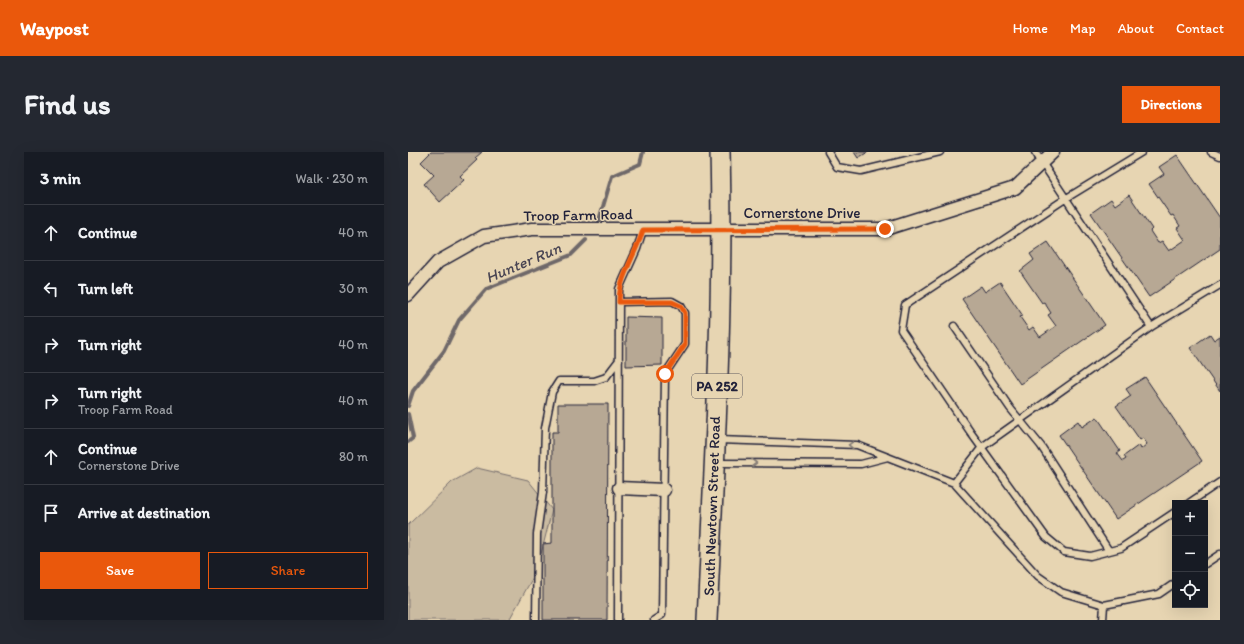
<!DOCTYPE html>
<meta charset="utf-8">
<style>
:root{--surface:#171b24;--page:#242831;--text:#f1f3f6;--muted:#9ea1a6;--line:#363941;--accent:#ea580c}
body{margin:0;font-family:Itim,sans-serif;background:var(--page);color:var(--text)}
.controls{position:absolute;right:12px;bottom:12px;display:grid;overflow:hidden;border-radius:0px;box-shadow:0 4px 16px #0002}
.controls button{width:36px;height:36px;display:grid;place-items:center;padding:0;border:0;border-bottom:1px solid var(--line);background:var(--surface);color:var(--text);font:20px sans-serif}
.stop{position:absolute;width:12px;height:12px;margin:-9px;border:3px solid #ea580c;border-radius:50%;background:#fff}
.stop.end{background:#ea580c;border-color:#fff;box-shadow:0 1px 4px #0008}
.list{margin:0;padding:0;list-style:none}
h2{display:flex;justify-content:space-between;align-items:center;height:52px;margin:0;padding:0 16px;font-size:17px}
h2 small{font-size:13px;font-weight:400;color:var(--muted)}
.list li{display:grid;grid-template-columns:26px 1fr auto;gap:12px;align-items:center;box-sizing:border-box;height:56px;padding:0 16px;border-top:1px solid var(--line)}
.list b{display:block;font-size:15px;white-space:nowrap}
.list p{margin:0;font-size:13px;white-space:nowrap;color:var(--muted)}
.list em{font-size:13px;font-style:normal;color:var(--muted)}
.actions{display:flex;gap:8px;padding:12px 16px}
.actions a{flex:1;padding:9px 0;border:1px solid var(--accent);border-radius:0px;text-align:center;font-size:14px;color:var(--accent)}
.actions .main{background:var(--accent);color:#fff}
.icon{flex:none;width:22px;height:22px;fill:none;stroke:currentColor;stroke-width:2;stroke-linecap:round;stroke-linejoin:round}
.map{position:relative;flex:none;width:812px;height:468px;overflow:hidden;border-radius:0px}
header{display:flex;align-items:center;gap:24px;box-sizing:border-box;height:56px;padding:0 20px;background:var(--accent);color:#fff}
header strong{font-size:19px}
nav{display:flex;gap:22px;margin-inline-start:auto;font-size:14px}
.intro{display:flex;align-items:center;justify-content:space-between;box-sizing:border-box;height:96px;padding:0 24px}
h1{margin:0;font-size:28px}
.button{padding:10px 18px;border-radius:0px;background:var(--accent);color:#fff;font-size:14px;font-weight:700}
main{display:flex;gap:24px;padding:0 24px}
aside{flex:1;background:var(--surface);border-radius:0px;box-shadow:0 4px 16px #0002}
.map>svg:first-child{display:block}
</style>
<header>
<strong>Waypost</strong>
<nav><a>Home</a><a>Map</a><a>About</a><a>Contact</a></nav>
</header>
<div class="intro"><h1>Find us</h1><a class="button">Directions</a></div>
<main>
<aside>
<h2>3 min<small>Walk · 230 m</small></h2>
<ul class="list">
<li><svg class="icon" aria-label="ahead" viewBox="0 0 24 24"><path d="M12 20V5M6 11l6-6 6 6"/></svg><div><b>Continue</b></div><em>40 m</em></li>
<li><svg class="icon" aria-label="left" viewBox="0 0 24 24"><path d="M17 20v-9H6M10 6l-5 5 5 5"/></svg><div><b>Turn left</b></div><em>30 m</em></li>
<li><svg class="icon" aria-label="right" viewBox="0 0 24 24"><path d="M7 20v-9h11M14 6l5 5-5 5"/></svg><div><b>Turn right</b></div><em>40 m</em></li>
<li><svg class="icon" aria-label="right" viewBox="0 0 24 24"><path d="M7 20v-9h11M14 6l5 5-5 5"/></svg><div><b>Turn right</b><p>Troop Farm Road</p></div><em>40 m</em></li>
<li><svg class="icon" aria-label="ahead" viewBox="0 0 24 24"><path d="M12 20V5M6 11l6-6 6 6"/></svg><div><b>Continue</b><p>Cornerstone Drive</p></div><em>80 m</em></li>
<li><svg class="icon" aria-label="arrive" viewBox="0 0 24 24"><path d="M6 21V4h12l-3 4 3 4H6"/></svg><div><b>Arrive at destination</b></div></li>
</ul>
<div class="actions"><a class="main">Save</a><a>Share</a></div>
</aside>
<div class="map">
<svg width="812" height="468" viewBox="0 0 812 468">
<rect width="100%" height="100%" fill="#e7d5b2"/>
<filter id="ink" filterUnits="userSpaceOnUse"><feTurbulence type="fractalNoise" baseFrequency=".025" numOctaves="2"/><feDisplacementMap in="SourceGraphic" scale="8" xChannelSelector="R" yChannelSelector="G"/><feConvolveMatrix kernelMatrix="1 2 1 2 8 2 1 2 1" color-interpolation-filters="sRGB"/></filter>
<g filter="url(#ink)">
<path fill="#cabba1" stroke="#766e6e" d="M 69,316 L 120,328 L 144,358 L 129,418 L 101,468 L 0,468 L 0,373 L 44,330 Z"/>
<g fill="none" stroke-linecap="round" stroke-linejoin="round">
<path stroke="#6e6769" stroke-width="4" d="M 189,75 L 204,24 L 232,12 L 235,0
M 0,254 L 5,239 L 36,199 L 51,168 L 78,137 L 163,103 L 178,88
M 0,262 L 5,286 L 0,290"/>
</g>
<path fill="#b7a894" stroke="#22223b" d="M 23,0 L 74,0 L 67,6 L 69,8 L 52,24 L 56,28 L 32,50 L 16,32 L 26,23 L 13,10 Z
M 446,0 L 460,0 L 450,6 Z
M 769,3 L 812,66 L 812,97 L 741,145 L 683,61 L 703,47 L 707,53 L 721,43 L 744,77 L 742,79 L 750,91 L 754,89 L 761,99 L 777,88 L 769,76 L 772,74 L 765,63 L 763,64 L 741,32 L 756,22 L 751,15 Z
M 640,90 L 697,173 L 612,232 L 554,147 L 573,134 L 577,140 L 592,130 L 615,164 L 612,165 L 621,178 L 625,175 L 632,185 L 648,174 L 640,163 L 643,161 L 636,150 L 634,151 L 612,119 L 626,108 L 622,102 Z
M 218,165 L 254,166 L 254,213 L 218,214 Z
M 802,182 L 806,188 L 812,184 L 812,239 L 782,196 Z
M 737,225 L 794,309 L 708,367 L 651,283 L 670,269 L 674,275 L 689,265 L 712,299 L 709,301 L 715,309 L 718,307 L 716,304 L 731,293 L 733,297 L 739,292 L 735,286 L 732,288 L 708,254 L 723,244 L 718,237 Z
M 150,252 L 200,252 L 199,468 L 135,468 L 135,392 L 144,391 L 144,280 L 150,280 Z"/>
<g fill="none" stroke-linecap="round" stroke-linejoin="round">
<defs>
<path id="lane" d="M 420,0 L 429,15 L 453,19 L 532,0
M 627,0 L 743,175 L 812,133
M 734,0 L 657,47 L 497,153 L 493,178 L 563,281 L 638,385 L 656,400 L 682,404 L 713,396 L 767,360
M 803,0 L 812,4
M 211,150 L 264,149 L 273,154 L 277,161 L 277,192 L 257,222 L 254,463 L 246,468
M 546,174 L 602,256 L 633,294 L 701,399
M 310,288 L 449,293 L 546,331 L 574,295 L 743,175
M 308,311 L 453,312 L 480,305
M 546,331 L 630,424 L 653,440 L 696,453 L 751,442 L 767,431
M 781,351 L 812,330
M 797,412 L 812,402
M 128,468 L 129,382 L 135,340 L 137,276 L 144,240 L 151,229 L 186,229 L 198,225 L 211,208
M 210,468 L 211,137 L 229,97 L 235,78
M 695,468 L 696,453"/>
<path id="street" d="M 0,143 L 30,110 L 76,84 L 124,77 L 477,77 L 607,36 L 645,0
M 211,336 L 256,338"/>
<path id="primary" d="M 299,468 C 306,312 316,156 312,0"/>
</defs>
<use href="#lane" stroke="#22223b" stroke-width="9"/>
<use href="#street" stroke="#22223b" stroke-width="15"/>
<use href="#primary" stroke="#22223b" stroke-width="22"/>
<use href="#lane" stroke="#e7d5b2" stroke-width="6"/>
<use href="#street" stroke="#e7d5b2" stroke-width="12"/>
<use href="#primary" stroke="#e7d5b2" stroke-width="19"/>
</g>
<defs><path id="oneway-chevron" d="M-2-3.5L2.5 0L-2 3.5" fill="none" stroke-width="1.6" stroke-linecap="round" stroke-linejoin="round"/></defs>
<g stroke="#847c76">
<use href="#oneway-chevron" transform="translate(443 293) rotate(-177)"/>
<use href="#oneway-chevron" transform="translate(346 311)"/>
</g>
</g>
<g fill="none" stroke-linecap="round" stroke-linejoin="round" filter="url(#ink)">
<path stroke="#ea580c" stroke-width="5" d="M 257,222 L 277,192 L 277,161 L 273,154 L 264,150 L 211,150 C 211,125 228,102 235,78 L 477,77"/>
</g>
<g text-anchor="middle" stroke-width="3" stroke-linejoin="round" paint-order="stroke">
<rect fill="#e7d5b2" stroke="#5d585f" stroke-width="1" x="284" y="222" width="50" height="24" rx="3"/>
<g font-size="14" font-weight="bold" fill="#22223b">
<text x="309" y="239">PA 252</text>
</g>
<g font-size="15" fill="#22223b" stroke="#e7d5b2">
<text x="394" y="66">Cornerstone Drive</text>
<text transform="translate(170 63) rotate(-1)" y="5">Troop Farm Road</text>
<text transform="translate(304 354) rotate(-88)" y="5">South Newtown Street Road</text>
</g>
<g font-size="16" font-style="italic" fill="#484452" stroke="#e7d5b2">
<text transform="translate(115 110) rotate(-23)" y="6">Hunter Run</text>
</g>
</g>
</svg>
<div class="controls">
<button>+</button>
<button>−</button>
<button><svg class="icon" aria-label="locate" viewBox="0 0 24 24"><circle cx="12" cy="12" r="6"/><path d="M12 2v4M12 18v4M2 12h4M18 12h4"/></svg></button>
</div>
<div class="stop" style="left:257px;top:222px"></div>
<div class="stop end" style="left:477px;top:77px"></div>
</div>
</main>
